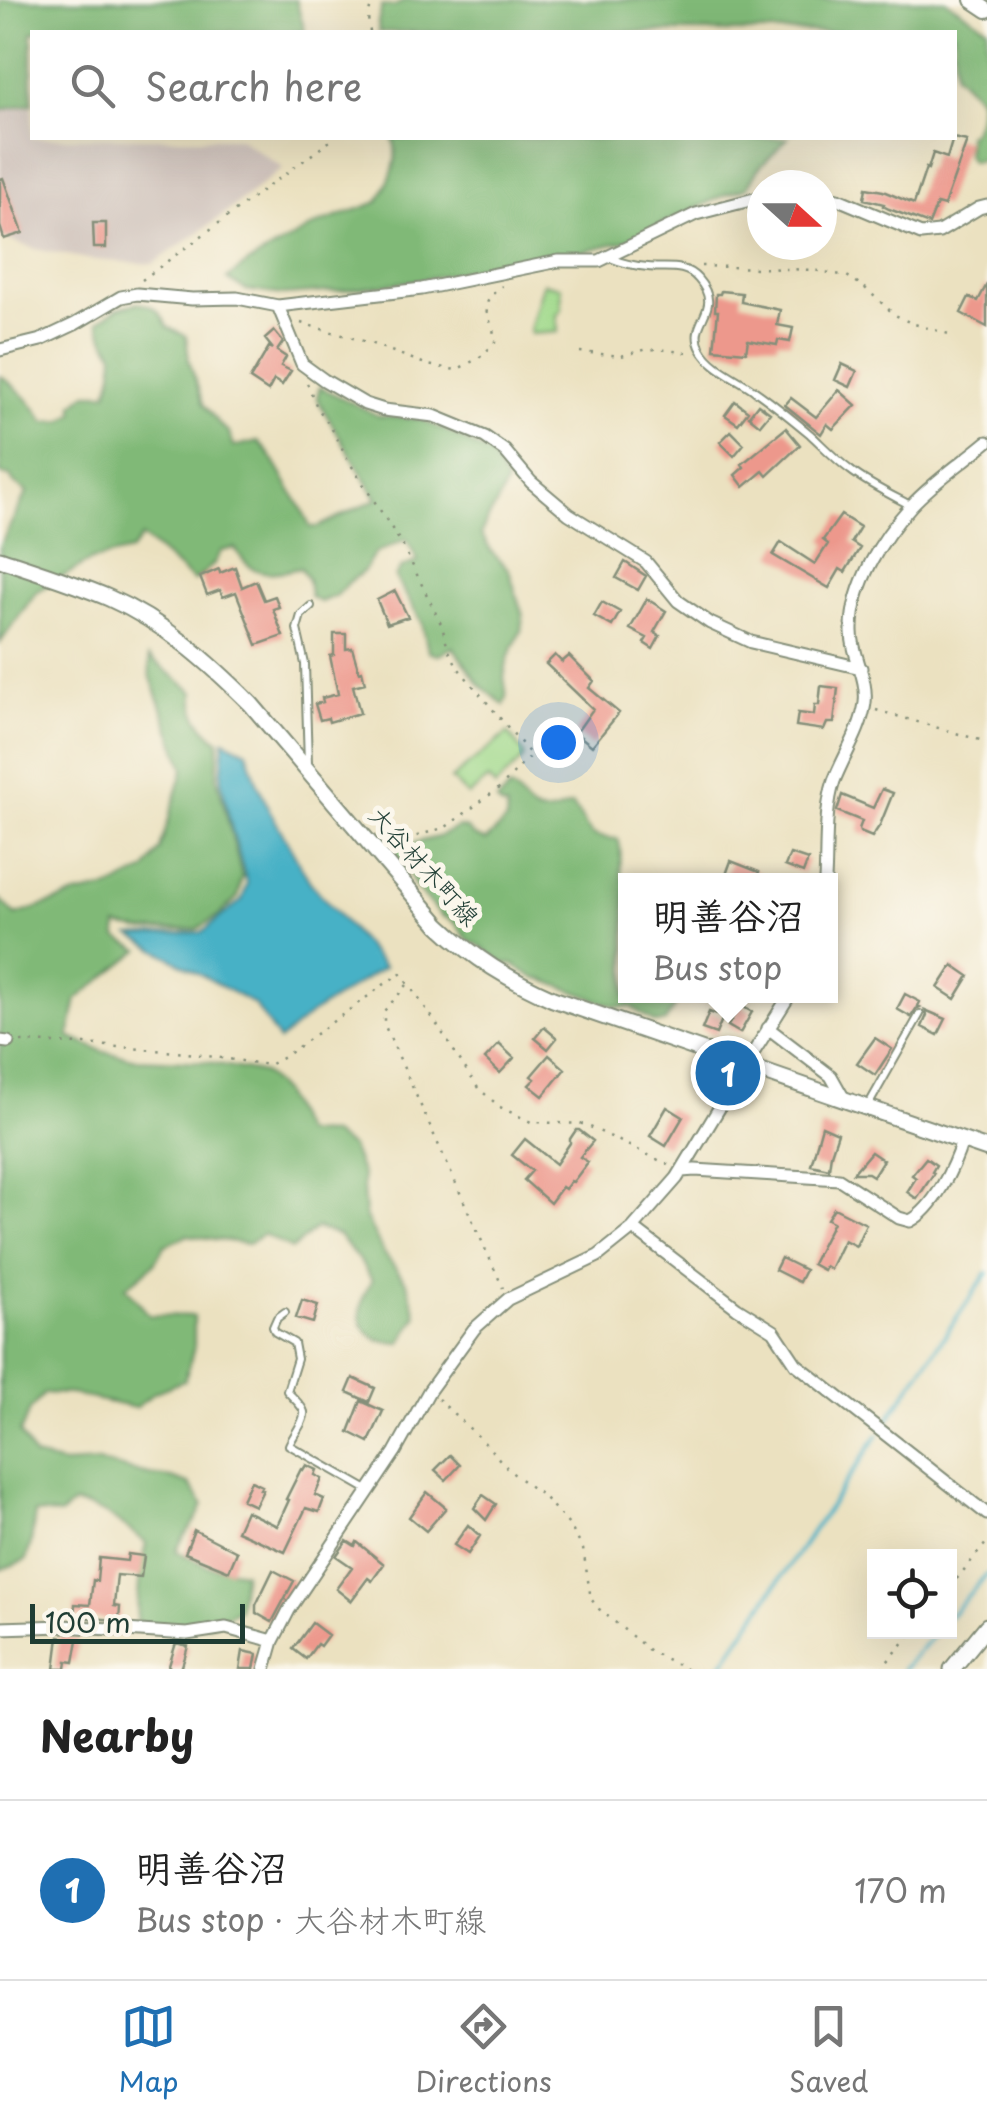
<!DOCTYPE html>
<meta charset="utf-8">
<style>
:root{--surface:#fff;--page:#f2f2f2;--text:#222;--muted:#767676;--line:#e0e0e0;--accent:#1f6fb2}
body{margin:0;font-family:"Playpen Sans","Klee One",sans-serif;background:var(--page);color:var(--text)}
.controls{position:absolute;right:30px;bottom:30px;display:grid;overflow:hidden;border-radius:0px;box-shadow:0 10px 40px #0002}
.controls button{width:90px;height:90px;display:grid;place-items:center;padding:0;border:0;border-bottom:2px solid var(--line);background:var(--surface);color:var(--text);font:50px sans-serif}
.compass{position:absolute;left:747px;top:170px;width:90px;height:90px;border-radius:50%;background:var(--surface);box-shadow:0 10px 40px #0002;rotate:111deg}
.scale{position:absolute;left:30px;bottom:25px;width:215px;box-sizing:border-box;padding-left:10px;border:5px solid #1f3d34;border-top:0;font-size:28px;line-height:35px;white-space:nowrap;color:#1f3d34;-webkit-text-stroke:8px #fbf7ec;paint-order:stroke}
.you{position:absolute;left:558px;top:742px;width:35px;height:35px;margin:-25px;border:8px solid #fff;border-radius:50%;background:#1a73e8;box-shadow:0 0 0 15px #1a73e833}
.badge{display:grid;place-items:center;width:65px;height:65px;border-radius:50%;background:var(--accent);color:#fff;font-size:32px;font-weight:700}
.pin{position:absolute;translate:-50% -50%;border:5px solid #fff;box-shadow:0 2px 10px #0006}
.popup{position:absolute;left:618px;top:873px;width:220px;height:130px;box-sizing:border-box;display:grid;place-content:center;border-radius:0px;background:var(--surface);filter:drop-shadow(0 2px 8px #0005);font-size:32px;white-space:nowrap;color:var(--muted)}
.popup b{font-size:38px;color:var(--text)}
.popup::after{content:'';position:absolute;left:50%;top:100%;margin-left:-20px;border:20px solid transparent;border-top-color:var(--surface)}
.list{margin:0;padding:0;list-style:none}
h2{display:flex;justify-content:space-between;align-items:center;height:130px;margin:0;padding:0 40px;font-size:42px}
h2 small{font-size:32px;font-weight:400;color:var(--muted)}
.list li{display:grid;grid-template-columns:65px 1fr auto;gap:30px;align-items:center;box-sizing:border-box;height:180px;padding:0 40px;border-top:2px solid var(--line)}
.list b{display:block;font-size:38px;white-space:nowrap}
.list p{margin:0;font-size:32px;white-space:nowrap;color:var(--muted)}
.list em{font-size:32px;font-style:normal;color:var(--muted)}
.icon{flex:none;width:55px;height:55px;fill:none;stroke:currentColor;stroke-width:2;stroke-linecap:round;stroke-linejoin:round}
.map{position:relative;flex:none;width:987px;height:1669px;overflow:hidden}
.search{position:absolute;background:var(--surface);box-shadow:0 10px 40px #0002;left:30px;right:30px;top:30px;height:110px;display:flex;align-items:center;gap:25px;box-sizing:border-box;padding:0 35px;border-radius:0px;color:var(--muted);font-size:38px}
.sheet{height:310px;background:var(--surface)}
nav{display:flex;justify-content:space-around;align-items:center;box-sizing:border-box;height:140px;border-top:2px solid var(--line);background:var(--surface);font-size:28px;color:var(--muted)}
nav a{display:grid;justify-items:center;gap:5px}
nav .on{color:var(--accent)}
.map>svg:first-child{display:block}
.industrial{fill:#cec1ba}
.green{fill:#a0d98b;stroke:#608b60;stroke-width:2.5}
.forest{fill:#80b977;stroke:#507b56;stroke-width:2.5}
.water{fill:#47b1c6;stroke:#33777d;stroke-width:2.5}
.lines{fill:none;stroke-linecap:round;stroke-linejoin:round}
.stream{stroke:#47b1c6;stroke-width:4}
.building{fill:#ed988c}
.service-casing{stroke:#858f7a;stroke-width:10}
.minor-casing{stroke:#858f7a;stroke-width:15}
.tertiary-casing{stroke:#858f7a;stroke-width:18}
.secondary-casing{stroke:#858f7a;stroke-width:19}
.path{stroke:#858f7a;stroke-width:2.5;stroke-dasharray:2.5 8;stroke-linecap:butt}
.service{stroke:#fff;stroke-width:6}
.minor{stroke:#fff;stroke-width:11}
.tertiary{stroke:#fff;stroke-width:14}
.secondary{stroke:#fff;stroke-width:15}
.labels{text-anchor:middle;stroke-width:10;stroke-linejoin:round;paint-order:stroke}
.street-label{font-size:25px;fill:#1f3d34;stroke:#fbf7ec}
</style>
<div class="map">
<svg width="987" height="1669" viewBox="0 0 987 1669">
<rect width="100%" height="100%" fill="#fbf7ec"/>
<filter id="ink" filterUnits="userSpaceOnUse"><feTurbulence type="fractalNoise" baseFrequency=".01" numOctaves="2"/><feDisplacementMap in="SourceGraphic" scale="20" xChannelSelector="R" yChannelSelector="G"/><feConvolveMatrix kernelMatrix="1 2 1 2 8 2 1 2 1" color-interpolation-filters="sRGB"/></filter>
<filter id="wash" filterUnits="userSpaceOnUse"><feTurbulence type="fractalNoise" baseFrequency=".0048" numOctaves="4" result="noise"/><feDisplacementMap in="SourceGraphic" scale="40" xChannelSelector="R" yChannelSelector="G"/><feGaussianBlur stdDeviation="2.25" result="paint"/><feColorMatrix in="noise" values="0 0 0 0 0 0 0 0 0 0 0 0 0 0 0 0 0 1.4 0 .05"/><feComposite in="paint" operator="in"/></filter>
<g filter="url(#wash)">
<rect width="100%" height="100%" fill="#ebe1c0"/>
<!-- industrial -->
<path class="industrial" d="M32 106V138H239L283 168 215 221 153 264 92 260 35 249 0 237V111Z"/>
<!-- green -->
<path class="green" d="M543 283 561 287 562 309 557 315 558 332 531 334 530 330Z
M508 733 524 754 523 759 495 787 488 779 468 796 451 779Z"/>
<!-- forest -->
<path class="forest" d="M0 0H296L305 32H32V104L0 110Z
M406 0H945L987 27V158L972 162 967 156V135C980 125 978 113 979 98L955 74 954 32H379L378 22 382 6H394Z
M393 138H788L758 169 747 188 727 194 626 241 571 254 532 256 421 280 338 291 284 295 246 290 227 279 248 263 318 224 378 202C389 181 401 162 393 138Z
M137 303C155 305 161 311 167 327L186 336 189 361 203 404 221 426 229 432 233 447 258 441 270 455 302 509 310 527H318L377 499 324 411 317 397 320 387 379 416 420 419 449 432 491 455 506 482C500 506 489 511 481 534L491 551 509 570 523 616 521 631 508 658 504 677 507 697 504 705 480 685 453 647 439 655 428 651 422 622 395 577 401 568 418 561 406 539 375 553 363 572 349 582 335 596 320 602 310 596 308 580 301 568C270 574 252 579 235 548L221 551 213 565 194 581 142 537 131 551 92 560 36 592 0 643V545L27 492 14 483 10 476 0 474V376C18 387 33 404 45 422L62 421 74 413V404L87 393H107L113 373 114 353 104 338 98 322 118 308Z
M149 657 194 692C192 717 201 726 219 741L217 778 242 876 238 897 218 916 197 929 144 931 117 926V938L140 950 77 999 69 1037 104 1052 137 1059 208 1062 263 1073 282 1092 303 1133 330 1134 351 1147 362 1175 365 1216 383 1252 407 1283 417 1316 401 1343C357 1342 351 1315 372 1280L362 1264 338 1235 316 1228 292 1249 263 1234 248 1244 187 1235 164 1246 154 1264 126 1287 149 1315 194 1316V1347L185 1380 155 1392 135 1408 71 1394 44 1393 30 1410 20 1433 34 1457 64 1464 98 1462 149 1475 172 1478 189 1484 203 1504C198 1522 184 1533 176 1551L207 1566 244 1572 238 1609 212 1624 162 1626 136 1623 140 1571 146 1543C123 1525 103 1507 73 1504L60 1515 35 1513 31 1543 26 1560 0 1570V899L16 915 76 895 110 888 146 870 160 849 184 768 150 675Z
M510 788C520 793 521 800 529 807 542 818 557 811 571 805 592 826 580 838 618 839 624 853 616 872 626 883V996H681L665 1022 655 1023 630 1006 616 1007 544 980 535 978 514 965 503 963 479 945 469 941 454 922 440 915 416 888 410 875 389 849 438 837 458 827 467 829 474 836 486 841 506 821 507 808 501 806 497 801Z"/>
<!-- water -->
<path class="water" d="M224 740 247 751 257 782 269 809 310 882 384 967 311 1014 279 1041 255 1005 132 936 202 932 242 900 247 883 230 822 221 780Z"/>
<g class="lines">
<!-- stream -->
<path class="stream" d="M883 1427 987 1273
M950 1616 987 1574
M719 1669 878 1435
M903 1669 936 1632"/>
</g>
<g id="blocks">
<!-- building -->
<path class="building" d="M953 138 967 141 944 206 937 204 929 224 889 209 883 206 884 204 864 199 866 188 883 191 914 204 926 168 928 169 933 153 947 158Z
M3 178 23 233 4 239 0 226V179Z
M93 223H106V248H94Z
M987 284V327L961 313 969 297 978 301Z
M721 291 742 293 741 302 780 310 777 325 793 328 790 342 778 340 777 345 748 340 746 352 714 349 718 311H715L716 294H720Z
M274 331 283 342 277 351 286 357 281 366 291 371 282 385 274 380 268 391 250 379 269 347 273 349 265 339Z
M842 364 857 371 850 387 835 380Z
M839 390 856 405 833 429 827 424 821 434 785 405 791 398 816 417Z
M735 401 748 411 738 424 725 415Z
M758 404 770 413 760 425 749 416Z
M786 428 800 445 767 476 763 471 744 487 735 475 744 467 742 464Z
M731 431 744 444 734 456 720 442Z
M841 515 860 527 851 542 860 548 845 572 840 569 829 588 773 555 781 542 815 564 828 544 823 540Z
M625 562 646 576 638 590 616 578Z
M235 567 242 587 256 581 264 600 275 596 279 607 273 609 283 636 257 645 236 592 223 597 220 590 207 595 200 577 219 569 220 573Z
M395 591 408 617 387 624 377 600Z
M647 599 666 611 654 632 660 636 653 649 644 643 647 638 630 629Z
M602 602 620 612 612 626 594 616Z
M334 634H346V649L352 648 359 672 362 671 365 683 353 686 360 713 329 722 328 718 320 720 315 704 323 702 322 698 338 694 330 656 334 655Z
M555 655 562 662 569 656 594 681 589 688 619 713 592 746 576 733 593 709 546 664Z
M821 686 838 688 834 723H827L824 730 796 726 798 713 814 715 815 705H819Z
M882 789 893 793 880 825 872 837 860 832 859 829 862 821 837 811 842 795 873 808Z
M790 854 808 860 803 873 785 866Z
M731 861 759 872 756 880H724Z
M953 965 969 976 955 999 938 988Z
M905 994 920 1002 918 1006 920 1007 916 1009 911 1017 897 1009Z
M740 1005 752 1012 740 1033 728 1026Z
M925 1010 946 1019 938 1035 922 1027 927 1015Z
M709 1012 723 1017 716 1034 702 1029Z
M544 1027 557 1038 548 1049 535 1038Z
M875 1038 892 1049 875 1075 857 1063Z
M499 1044 514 1058 500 1073 485 1059Z
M549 1055 565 1069 543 1096 529 1085 535 1079 531 1076Z
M667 1107 683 1117 666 1146 650 1136Z
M822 1126 838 1133 831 1154 829 1169 811 1165Z
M576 1130H579L593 1141 580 1157 588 1162 573 1182 571 1181 565 1189 562 1187 550 1203 524 1180 532 1171 512 1155 525 1139 556 1164 570 1143V1139Z
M871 1152 883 1160 873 1176 868 1173H853Z
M926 1158 936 1165 932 1172 934 1173 917 1199 907 1192 916 1178 912 1175Z
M834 1208 866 1224 856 1246 844 1240 830 1269 825 1266 823 1270 812 1264 833 1222 827 1219Z
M781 1258 805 1270 799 1282 775 1270Z
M302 1300 318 1305 313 1323 296 1318Z
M353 1378 375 1388 369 1402 347 1392Z
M361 1401 383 1411 369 1442 349 1432Z
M450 1455 460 1465 446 1480 435 1470Z
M306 1465 317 1470 315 1475 322 1479 315 1495 324 1499 319 1512 306 1508 285 1552 237 1531 246 1511 277 1526 289 1500 286 1499 301 1469 303 1470Z
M251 1481 262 1486 260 1489 263 1490 255 1506 242 1500Z
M427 1492 446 1508 426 1531 409 1517Z
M483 1495 496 1504 486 1520 474 1508Z
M468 1525 480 1536 468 1554 454 1545Z
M194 1530 237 1552 229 1571 185 1553Z
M347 1541 355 1546 357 1542 384 1564 372 1581 368 1578 351 1601 336 1589 352 1567 336 1556Z
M128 1554 144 1556 141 1577 117 1575 114 1606 120 1607 119 1620 74 1617 75 1604 90 1605 93 1580 97 1581 99 1558 127 1561Z
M273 1570 294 1581 272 1622 256 1613V1605Z
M312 1623 328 1635 320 1646 317 1644 306 1659 293 1649Z
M59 1637 78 1640 74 1662 67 1661 66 1669H55Z
M176 1643 188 1646 185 1657 181 1669H168Z
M243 1651 257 1654 254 1669H240Z"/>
</g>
</g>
<g filter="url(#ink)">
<use href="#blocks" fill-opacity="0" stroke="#858f7a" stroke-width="2.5"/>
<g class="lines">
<defs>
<path id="service" d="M610 258C622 263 635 266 648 267 666 269 685 263 698 279 726 311 686 321 701 349 712 369 738 378 755 391 774 404 792 419 810 434 823 446 835 459 850 470 868 484 889 494 910 505
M308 764 305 664 297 629 301 615 311 606
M869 1104 920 1014
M285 1312 277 1318 273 1327 275 1332 294 1343 297 1359 287 1391C291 1396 303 1406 304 1412 306 1420 292 1437 289 1445L368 1490"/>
<path id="minor" d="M822 197 838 199 921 234 939 232 979 208 987 206
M278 306 302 364 324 380 365 404 384 410 434 416 485 437 505 451 531 482 569 514 646 562 678 601 710 623 751 642 861 668
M0 350 41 340 75 324 121 297 137 294 192 299 237 298 278 306 422 289 559 261H599L696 214 762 197
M825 880C827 849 824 811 834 781 844 755 861 731 865 703 868 676 851 655 852 629 852 585 882 538 911 506 933 482 962 463 987 442
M768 1028 831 1076 844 1099
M0 1041 8 1042
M750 1058 789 996
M682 1171 695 1170 839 1179 899 1218 910 1221C934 1209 954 1167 962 1141
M633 1228 737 1308 774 1331 796 1364 987 1514
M0 1628 63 1626 187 1634 226 1628 273 1641
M265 1669 273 1641 289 1610 395 1452 429 1391 474 1329 508 1299 598 1256 633 1228 677 1178 741 1072"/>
<path id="tertiary" d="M972 0 987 10"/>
<path id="secondary" d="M0 559C36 571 74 583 109 598 164 622 209 662 251 704L439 925C475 959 508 979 553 999L987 1149
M952 1669 987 1626"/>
</defs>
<!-- service casing -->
<use href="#service" class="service-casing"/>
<!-- minor casing -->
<use href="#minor" class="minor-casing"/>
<!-- tertiary casing -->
<use href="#tertiary" class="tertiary-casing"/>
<!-- secondary casing -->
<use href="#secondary" class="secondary-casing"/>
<!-- path -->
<path class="path" d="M370 32 368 18 372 0
M701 266 813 270 847 276 864 287 895 315 911 323 952 335
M142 280 334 138
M301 323 367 342 428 365 456 370 479 358 495 343C494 313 472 310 502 286
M580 352 621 356 648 349 668 350 692 354
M307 383 317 407 334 432 348 460 403 546 442 626 448 649 459 669 531 755 502 786 446 827 391 844
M876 710 987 742
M407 985 384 1011V1024L503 1288
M21 1042 85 1044 187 1053 269 1065 284 1057 400 973 430 1014 478 1088 500 1107 531 1122 584 1124 671 1166
M438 1399 482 1440 510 1471 544 1497 570 1526 583 1549 591 1599 599 1609 650 1651 686 1669
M950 1587 987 1542
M881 1669 913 1632"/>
<!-- service -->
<use href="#service" class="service"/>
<!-- minor -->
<use href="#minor" class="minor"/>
<!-- tertiary -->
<use href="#tertiary" class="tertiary"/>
<!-- secondary -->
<use href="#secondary" class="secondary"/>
</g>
</g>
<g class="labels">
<!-- street labels -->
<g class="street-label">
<text transform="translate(424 866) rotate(48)" y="9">大谷材木町線</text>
</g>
</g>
</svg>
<div class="controls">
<button><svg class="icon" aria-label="locate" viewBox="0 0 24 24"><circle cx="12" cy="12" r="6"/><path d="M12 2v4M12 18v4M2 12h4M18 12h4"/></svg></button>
</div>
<svg class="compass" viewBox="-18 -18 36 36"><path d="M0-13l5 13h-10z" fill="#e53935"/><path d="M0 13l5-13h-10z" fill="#767676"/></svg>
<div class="scale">100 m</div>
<div class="you"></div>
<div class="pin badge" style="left:728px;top:1073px">1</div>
<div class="popup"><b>明善谷沼</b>Bus stop</div>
<div class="search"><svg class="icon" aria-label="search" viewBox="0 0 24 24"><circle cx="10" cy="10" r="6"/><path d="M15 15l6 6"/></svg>Search here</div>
</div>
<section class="sheet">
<h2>Nearby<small></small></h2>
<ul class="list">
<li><span class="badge">1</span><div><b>明善谷沼</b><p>Bus stop · 大谷材木町線</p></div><em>170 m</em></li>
</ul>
</section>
<nav>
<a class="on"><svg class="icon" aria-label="map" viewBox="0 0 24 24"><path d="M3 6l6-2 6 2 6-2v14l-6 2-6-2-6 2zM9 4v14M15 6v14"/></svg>Map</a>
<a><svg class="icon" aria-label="directions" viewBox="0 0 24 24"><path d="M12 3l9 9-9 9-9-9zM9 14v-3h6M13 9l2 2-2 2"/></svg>Directions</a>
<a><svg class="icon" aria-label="saved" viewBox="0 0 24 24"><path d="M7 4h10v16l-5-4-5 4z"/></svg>Saved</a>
</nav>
